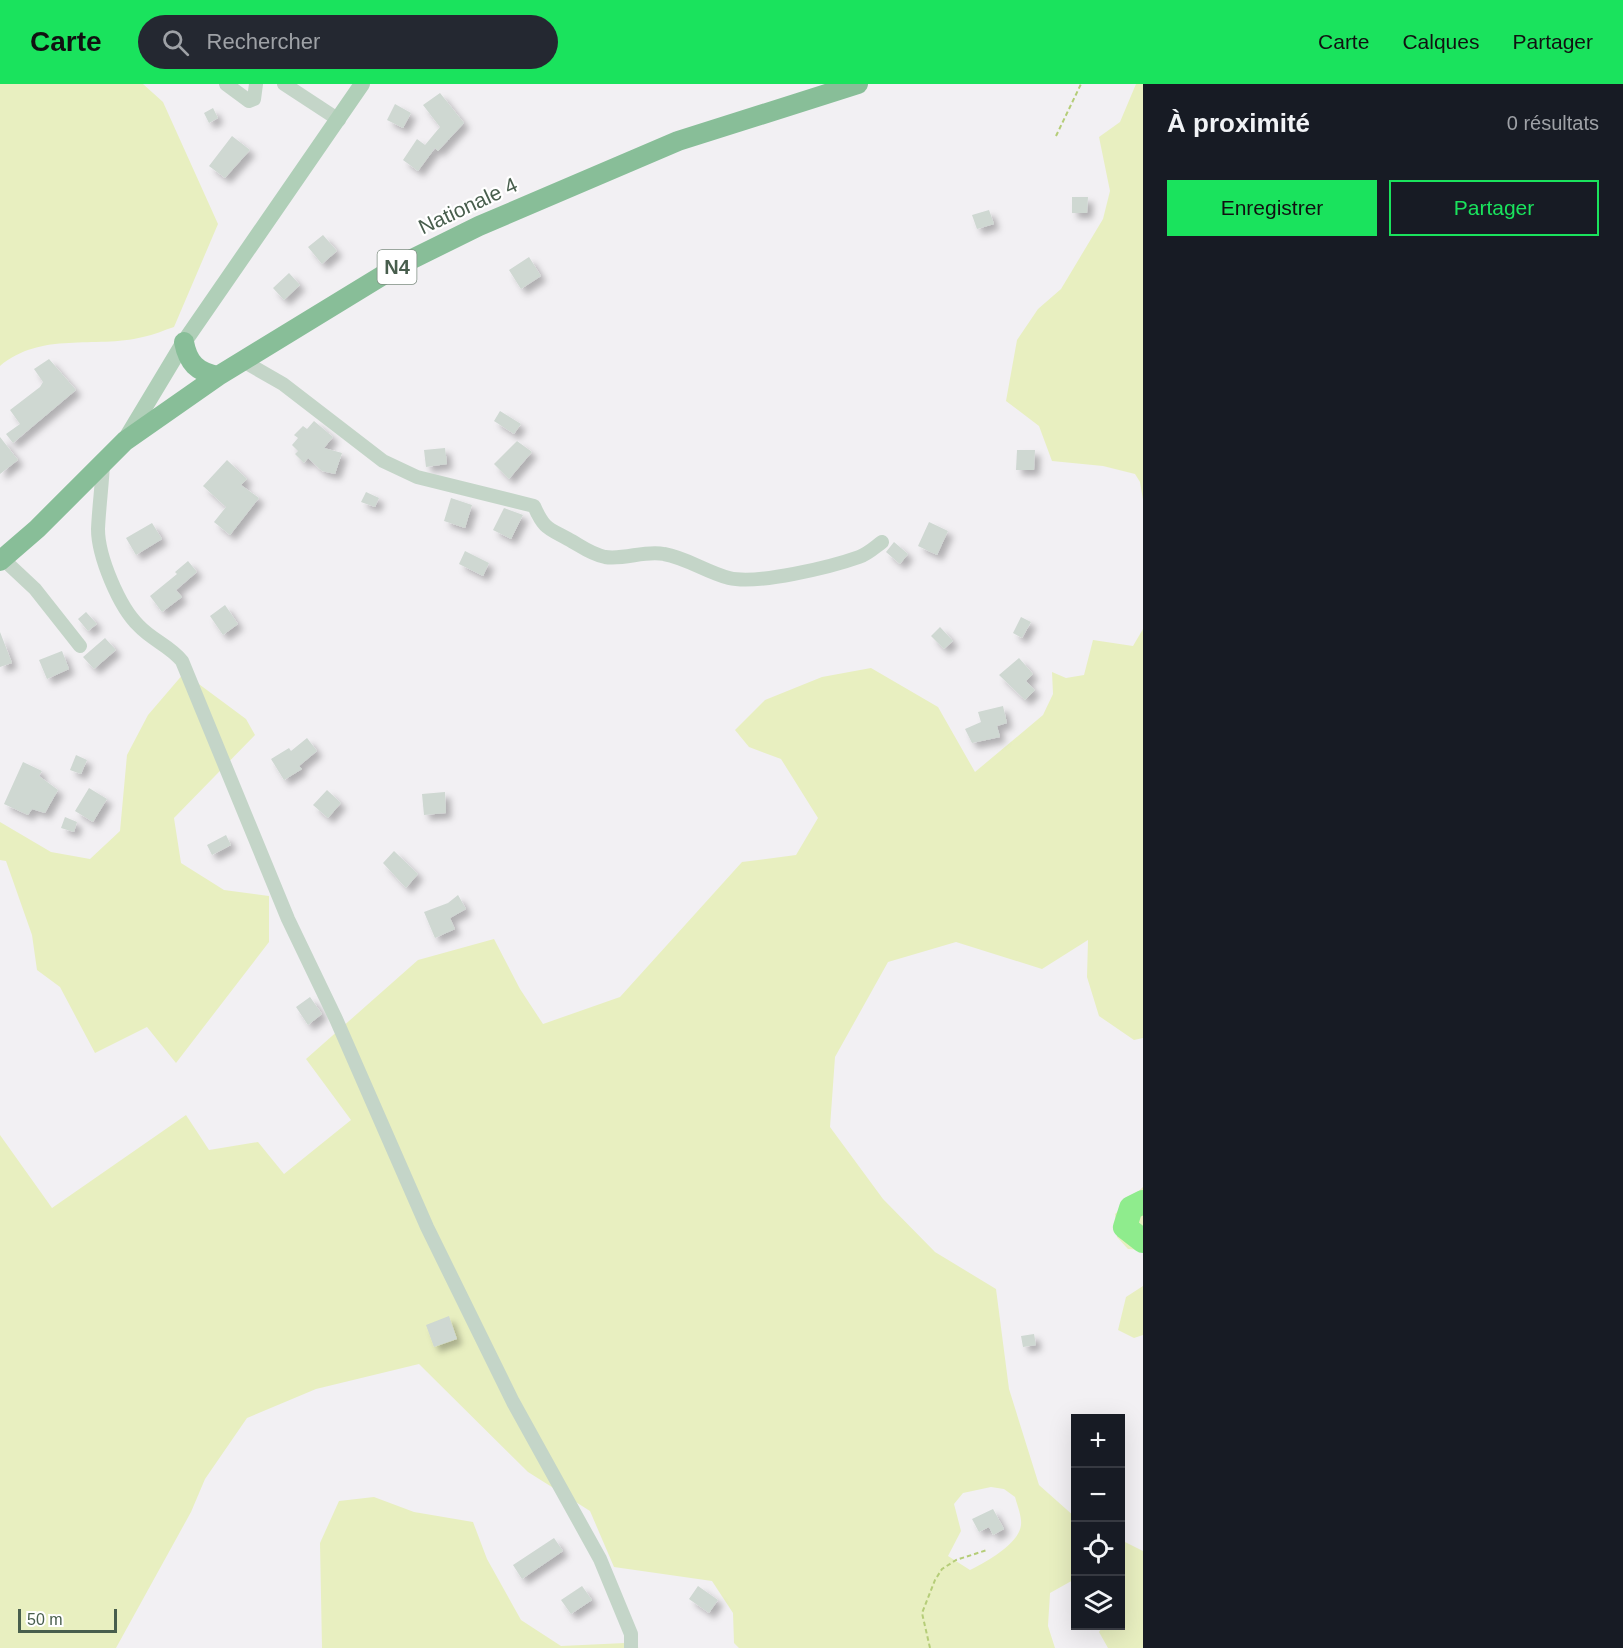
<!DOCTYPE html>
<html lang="fr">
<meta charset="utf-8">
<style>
:root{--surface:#171b24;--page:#242831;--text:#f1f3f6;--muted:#9ea1a6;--line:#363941;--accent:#1ae35d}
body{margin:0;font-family:Helvetica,sans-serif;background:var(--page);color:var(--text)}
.controls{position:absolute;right:18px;bottom:18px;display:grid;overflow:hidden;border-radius:0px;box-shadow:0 6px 24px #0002}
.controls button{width:54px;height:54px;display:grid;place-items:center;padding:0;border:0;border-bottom:2px solid var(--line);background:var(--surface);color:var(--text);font:30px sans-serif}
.scale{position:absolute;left:18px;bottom:15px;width:99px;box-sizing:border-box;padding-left:6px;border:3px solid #485e4d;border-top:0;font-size:16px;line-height:21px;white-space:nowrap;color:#485e4d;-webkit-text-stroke:4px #fff;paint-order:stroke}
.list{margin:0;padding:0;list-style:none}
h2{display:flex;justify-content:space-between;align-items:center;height:78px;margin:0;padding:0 24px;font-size:26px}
h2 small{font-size:20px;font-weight:400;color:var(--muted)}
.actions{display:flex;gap:12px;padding:18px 24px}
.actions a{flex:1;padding:14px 0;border:2px solid var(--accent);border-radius:0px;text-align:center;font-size:21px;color:var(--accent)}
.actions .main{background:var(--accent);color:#111}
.icon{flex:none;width:33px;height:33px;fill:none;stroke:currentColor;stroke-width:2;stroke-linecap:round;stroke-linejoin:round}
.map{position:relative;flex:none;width:1143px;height:1564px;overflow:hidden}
header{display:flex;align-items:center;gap:36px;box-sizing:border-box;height:84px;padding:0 30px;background:var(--accent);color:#111}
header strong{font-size:28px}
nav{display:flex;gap:33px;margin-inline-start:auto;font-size:21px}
.search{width:420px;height:54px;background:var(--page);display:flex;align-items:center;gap:15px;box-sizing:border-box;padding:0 21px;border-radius:33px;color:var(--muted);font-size:22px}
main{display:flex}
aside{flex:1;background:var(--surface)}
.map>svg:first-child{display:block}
.green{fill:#e8efc0;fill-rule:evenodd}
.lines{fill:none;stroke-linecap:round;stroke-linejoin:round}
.river{stroke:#8fec8d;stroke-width:24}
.building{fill:#cfd8d2;filter:url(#shadow)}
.path{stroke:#b5cd78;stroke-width:2;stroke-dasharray:4.5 3;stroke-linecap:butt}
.minor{stroke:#c4d5c8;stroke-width:14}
.major{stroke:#b0cfb8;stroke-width:16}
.highway{stroke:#88be98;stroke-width:20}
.labels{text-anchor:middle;stroke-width:4.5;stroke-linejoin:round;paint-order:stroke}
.shield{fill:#fff;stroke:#7f8e82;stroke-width:1.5}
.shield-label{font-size:20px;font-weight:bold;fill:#485e4d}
.street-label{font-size:21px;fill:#485e4d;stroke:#fff}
</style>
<header>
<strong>Carte</strong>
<div class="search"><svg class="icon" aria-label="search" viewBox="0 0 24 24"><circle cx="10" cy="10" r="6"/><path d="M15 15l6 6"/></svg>Rechercher</div>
<nav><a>Carte</a><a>Calques</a><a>Partager</a></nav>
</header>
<main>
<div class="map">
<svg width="1143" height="1564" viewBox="0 0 1143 1564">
<defs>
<filter id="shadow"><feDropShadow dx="5.5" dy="5.5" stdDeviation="3" flood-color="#0004"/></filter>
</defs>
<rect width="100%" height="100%" fill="#f2f0f3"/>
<!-- green -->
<path class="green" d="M0 0H143L163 18 218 140 174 243C164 246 154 251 143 253 94 265 42 247 0 282Z
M1136 0H1143V416L1140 398 1135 390 1103 382 1052 377 1039 342 1006 317 1017 256 1038 225 1061 205 1103 135 1110 107 1099 53 1120 38Z
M1143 545V954L1134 956 1099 932 1087 893 1088 856 1042 885 956 858 888 878 835 973 830 1043 883 1115 935 1168 996 1205 1009 1305 1039 1401 1075 1433V1495L1050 1509 1048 1542 1055 1564H739L734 1559 733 1529 712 1497 614 1483 590 1427 528 1388 419 1280 316 1305 247 1334 205 1395 191 1428 116 1564H0V1051L52 1124 186 1031 209 1066 258 1058 284 1090 351 1036 306 975 418 876 494 855 520 905 543 940 620 913 742 778 796 771 818 734 781 675 749 663 735 646 765 616 822 593 871 584 938 623 975 688 1043 631 1053 610 1052 588 1066 594 1084 591 1093 556 1133 562ZM991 1403 1004 1405 1015 1413C1017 1421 1022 1432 1021 1441 1019 1460 986 1478 970 1486L948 1472 961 1447 954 1420 963 1409Z
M184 589 246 635 255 651 174 734 181 779 224 806 269 812V858L176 979 147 943 95 969 60 903 37 886 32 851 6 777 0 776V738L51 768 90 775 120 747 127 671 148 631Z
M1143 1103V1166L1128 1165 1117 1153 1115 1130Z
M1143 1202V1251L1134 1254 1118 1246 1126 1213Z
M374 1413 414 1428 473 1438 487 1475 521 1536 561 1562 625 1559 639 1564H322L320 1459 339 1417Z
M1121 1456 1143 1467V1564H1108L1099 1548 1103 1542H1120Z"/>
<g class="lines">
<!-- river -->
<path class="river" d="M1143 1118 1131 1124 1125 1143 1143 1157"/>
</g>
<!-- building -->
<path class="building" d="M440 9 464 39 438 67 435 64 418 87 403 76 417 55 425 61 440 43 423 21Z
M395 20 411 29 403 44 387 36Z
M213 24 218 34 209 39 204 29Z
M232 52 250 66 225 94 209 82Z
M1072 113H1088L1087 129H1072Z
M989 126 994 140 977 145 972 131Z
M323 151 337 167 322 180 308 163Z
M529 173 541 192 521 205 509 186Z
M289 189 300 201 284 216 273 204Z
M49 275 76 306 13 359 6 350 20 340 10 326 40 303 43 298 34 285Z
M500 327 521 340 514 350 494 337Z
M314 337 333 353 324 364 342 369 335 390 322 387 308 374 304 379 295 370 298 367 292 361 298 354 294 351 303 342 307 345Z
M0 353 18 376 0 390Z
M517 357 532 368 509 395 494 380Z
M445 364 447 380 426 383 424 366Z
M1017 366H1035L1034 386H1016Z
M227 376 247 395 241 401 259 414 230 451 214 438 226 423 203 402Z
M366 408 379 414 375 423 361 418Z
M451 414 472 421 465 444 444 437Z
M504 424 523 431 511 455 493 446Z
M929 438 948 447 937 471 918 462Z
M152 439 162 455 136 471 126 454Z
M894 458 908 470 900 480 886 468Z
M465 467 489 479 483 492 459 480Z
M188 477 197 488 176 506 182 513 162 528 150 512 177 490 175 488Z
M225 521 238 540 223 551 210 532Z
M86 528 97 540 88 547 78 535Z
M1021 533 1031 538 1022 554 1013 549Z
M940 543 953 557 944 565 931 552Z
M0 548 12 579 0 583Z
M105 554 116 566 94 585 83 573Z
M62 567 69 585 47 595 39 576Z
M1019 574 1033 590 1026 597 1035 606 1025 616 999 591Z
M1003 622 1007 639 997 642 1000 653 972 659 965 645 981 638 978 628Z
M307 654 317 667 299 682 302 685 284 696 271 675 289 664 291 667Z
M76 671 87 676 81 690 70 686Z
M23 678 42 687 39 692 58 706 45 729 32 725 28 731 4 720Z
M89 704 107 715 93 738 75 727Z
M327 706 341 719 328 734 313 721Z
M445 708 446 729 424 731 422 710Z
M65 733 77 738 74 748 61 744Z
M226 751 231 761 212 771 207 761Z
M394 767 418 790 406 804 383 779Z
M458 811 466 825 450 834 455 845 435 854 424 828 448 819Z
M310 913 322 930 308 941 296 923Z
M449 1232 457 1255 434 1263 426 1241Z
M1034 1250 1036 1261 1023 1263 1021 1252Z
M993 1425 1004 1445 993 1451 989 1443 979 1448 972 1435Z
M554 1454 563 1467 522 1495 513 1481Z
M582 1502 592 1516 571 1530 561 1516Z
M698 1502 718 1516 709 1529 689 1515Z"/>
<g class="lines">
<!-- path -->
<path class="path" d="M1056 52 1081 0
M930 1564 922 1529 935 1496 942 1485 956 1476 987 1466"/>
<!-- minor -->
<path class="minor" d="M226 0 249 17 254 15 256 0
M284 0 339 36
M243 277 283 300 383 377 417 393 534 422C544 445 548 444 568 455 581 462 590 470 605 473 625 476 645 466 664 470 687 474 706 488 729 494 757 501 831 483 859 473 868 470 875 463 882 458
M103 380C102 401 99 423 98 445 98 472 119 523 139 542 152 556 170 562 182 577L288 835 336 935 427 1143 513 1318 600 1475 631 1550V1564
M3 475 35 505 80 562"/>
<!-- major -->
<path class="major" d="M125 356 184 258 362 0"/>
<!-- highway -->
<path class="highway" d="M184 258C188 279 197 288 218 292
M0 477 37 445 125 357 218 292 398 182 479 142 678 57 858 0"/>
</g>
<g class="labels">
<!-- shield labels -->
<rect class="shield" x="377.5" y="166" width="39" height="34" rx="4.5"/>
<g class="shield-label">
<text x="397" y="190">N4</text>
</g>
<!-- street labels -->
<g class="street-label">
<text transform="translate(468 122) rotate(-25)" y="7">Nationale 4</text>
</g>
</g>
</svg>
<div class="controls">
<button>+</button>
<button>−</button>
<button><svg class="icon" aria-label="locate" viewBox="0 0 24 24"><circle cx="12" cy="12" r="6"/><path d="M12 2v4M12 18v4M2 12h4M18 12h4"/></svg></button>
<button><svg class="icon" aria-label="layers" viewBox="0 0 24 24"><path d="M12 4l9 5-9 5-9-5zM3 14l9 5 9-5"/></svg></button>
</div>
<div class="scale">50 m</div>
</div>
<aside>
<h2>À proximité<small>0 résultats</small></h2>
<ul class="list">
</ul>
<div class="actions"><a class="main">Enregistrer</a><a>Partager</a></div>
</aside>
</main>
